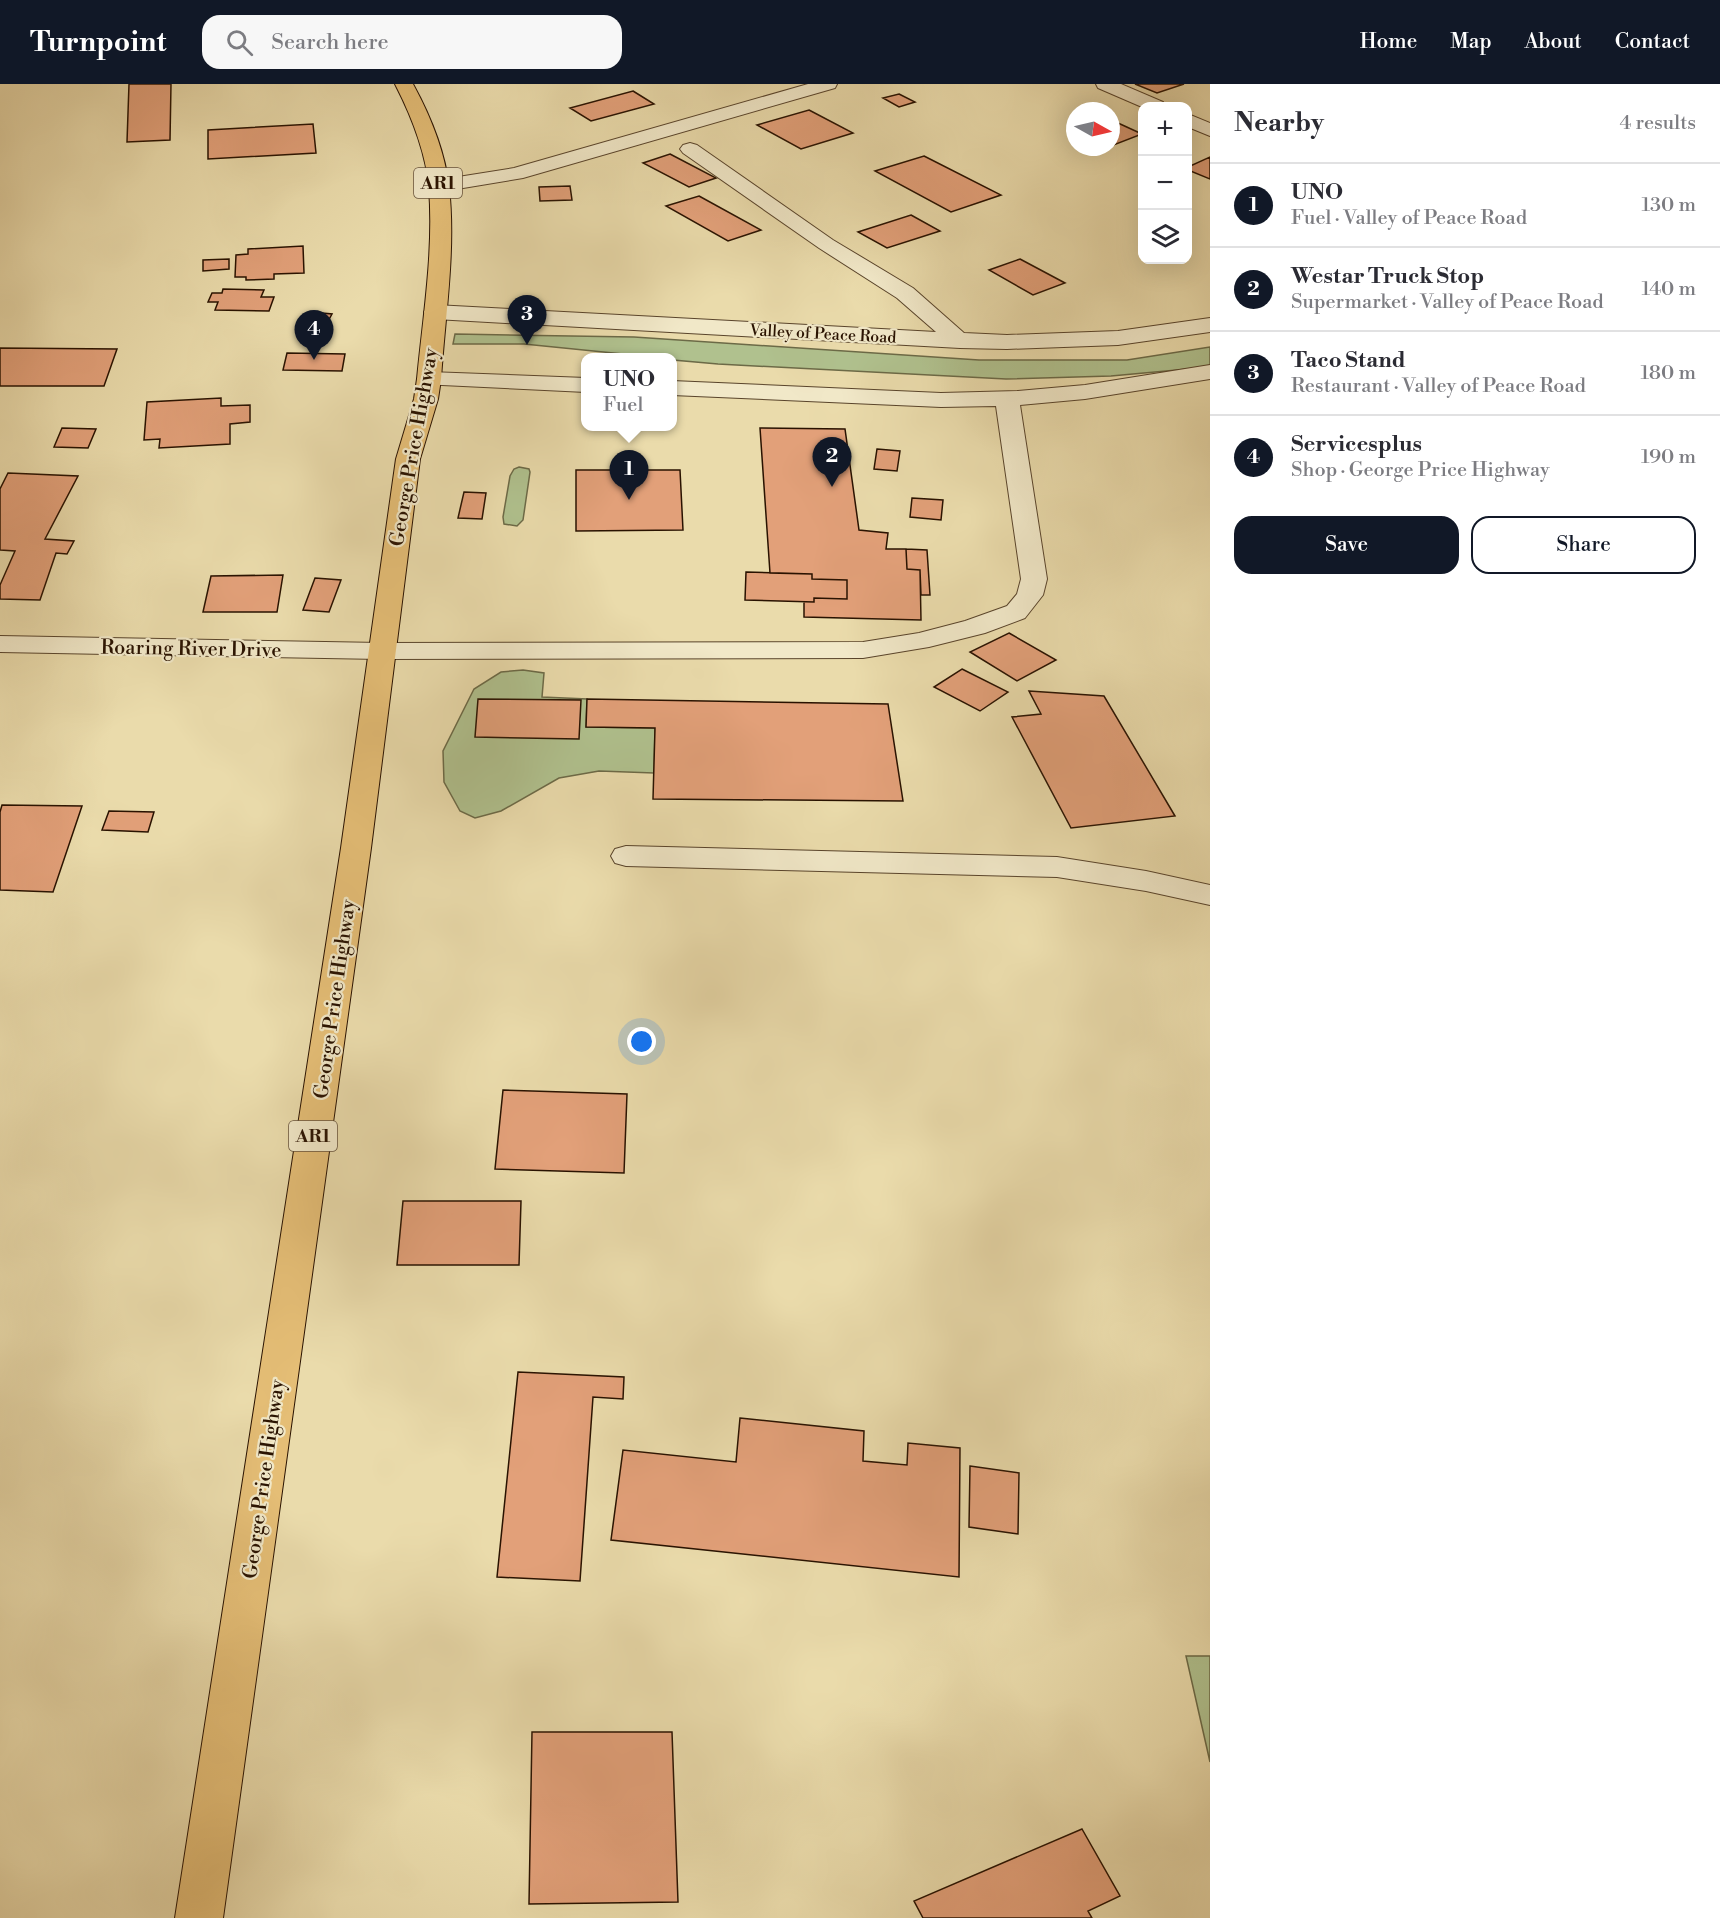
<!DOCTYPE html>
<meta charset="utf-8">
<style>
:root{--surface:#fff;--page:#f7f7f7;--text:#2b2b33;--muted:#7c7c81;--line:#e1e1e2;--accent:#111827}
body{margin:0;font-family:"Libre Bodoni",serif;background:var(--page);color:var(--text)}
.controls{position:absolute;right:18px;top:18px;display:grid;overflow:hidden;border-radius:12px;box-shadow:0 6px 24px #0002}
.controls button{width:54px;height:54px;display:grid;place-items:center;padding:0;border:0;border-bottom:2px solid var(--line);background:var(--surface);color:var(--text);font:30px sans-serif}
.compass{position:absolute;left:1066px;top:18px;width:54px;height:54px;border-radius:50%;background:var(--surface);box-shadow:0 6px 24px #0002;rotate:98deg}
.you{position:absolute;left:642px;top:958px;width:21px;height:21px;margin:-15px;border:4px solid #fff;border-radius:50%;background:#1a73e8;box-shadow:0 0 0 9px #1a73e833}
.badge{display:grid;place-items:center;width:39px;height:39px;border-radius:50%;background:var(--accent);color:#fff;font-size:20px;font-weight:700}
.pin{position:absolute;translate:-50% -50px;filter:drop-shadow(0 2px 3px #0008)}
.pin::after{content:'';position:absolute;top:32px;width:21px;height:18px;background:inherit;clip-path:polygon(0 0,100% 0,50% 100%)}
.popup{position:absolute;left:581px;top:269px;width:96px;height:78px;box-sizing:border-box;display:grid;place-content:center;border-radius:12px;background:var(--surface);filter:drop-shadow(0 2px 4px #0005);font-size:20px;white-space:nowrap;color:var(--muted)}
.popup b{font-size:22px;color:var(--text)}
.popup::after{content:'';position:absolute;left:50%;top:100%;margin-left:-12px;border:12px solid transparent;border-top-color:var(--surface)}
.list{margin:0;padding:0;list-style:none}
h2{display:flex;justify-content:space-between;align-items:center;height:78px;margin:0;padding:0 24px;font-size:26px}
h2 small{font-size:20px;font-weight:400;color:var(--muted)}
.list li{display:grid;grid-template-columns:39px 1fr auto;gap:18px;align-items:center;box-sizing:border-box;height:84px;padding:0 24px;border-top:2px solid var(--line)}
.list b{display:block;font-size:22px;white-space:nowrap}
.list p{margin:0;font-size:20px;white-space:nowrap;color:var(--muted)}
.list em{font-size:20px;font-style:normal;color:var(--muted)}
.actions{display:flex;gap:12px;padding:18px 24px}
.actions a{flex:1;padding:14px 0;border:2px solid var(--accent);border-radius:18px;text-align:center;font-size:21px;color:var(--accent)}
.actions .main{background:var(--accent);color:#fff}
.icon{flex:none;width:33px;height:33px;fill:none;stroke:currentColor;stroke-width:2;stroke-linecap:round;stroke-linejoin:round}
.map{position:relative;flex:none;width:1210px;height:1834px;overflow:hidden}
header{display:flex;align-items:center;gap:36px;box-sizing:border-box;height:84px;padding:0 30px;background:var(--accent);color:#fff}
header strong{font-size:28px}
nav{display:flex;gap:33px;margin-inline-start:auto;font-size:21px}
.search{width:420px;height:54px;background:var(--page);display:flex;align-items:center;gap:15px;box-sizing:border-box;padding:0 21px;border-radius:18px;color:var(--muted);font-size:22px}
main{display:flex}
aside{flex:1;background:var(--surface)}
.map>svg:first-child{display:block}
.green{fill:#b0c18e;stroke:#6c6a47;stroke-width:1.5}
.building{fill:#e2a079;stroke:#291200;stroke-width:1.5}
.lines{fill:none;stroke-linecap:round;stroke-linejoin:round}
.minor-casing{stroke:#59442b;stroke-width:2}
.highway-casing{stroke:#291200;stroke-width:2}
.minor{fill:#f1e8c8;fill-rule:evenodd}
.highway{fill:#e5be76;fill-rule:evenodd}
.labels{text-anchor:middle;stroke-width:4.5;stroke-linejoin:round;paint-order:stroke}
.far-street-label{font-size:16px;fill:#291200;stroke:#f1e8c8}
.shield{fill:#f1e8c8;stroke:#65523c;stroke-width:1.5}
.shield-label{font-size:18px;font-weight:bold;fill:#291200}
.street-label{font-size:20px;fill:#291200;stroke:#f1e8c8}
</style>
<header>
<strong>Turnpoint</strong>
<div class="search"><svg class="icon" aria-label="search" viewBox="0 0 24 24"><circle cx="10" cy="10" r="6"/><path d="M15 15l6 6"/></svg>Search here</div>
<nav><a>Home</a><a>Map</a><a>About</a><a>Contact</a></nav>
</header>
<main>
<div class="map">
<svg width="1210" height="1834" viewBox="0 0 1210 1834">
<rect width="100%" height="100%" fill="#eadbab"/>
<filter id="stains"><feTurbulence type="fractalNoise" baseFrequency=".00333" numOctaves="4"/><feColorMatrix values="0 0 0 0 .2 0 0 0 0 .09 0 0 0 0 .02 0 0 0 .5 -.17"/></filter>
<radialGradient id="worn" r=".72"><stop offset=".6" stop-color="#630" stop-opacity="0"/><stop offset="1" stop-color="#630" stop-opacity=".3"/></radialGradient>
<!-- green -->
<path class="green" d="M455 250 634 253 979 276H1127L1210 263V283L1111 292 1006 295 718 280 673 276 672 274 653 273 524 260H453Z
M519 383 529 385 530 388 523 436 517 442 504 440 503 433 510 392 514 385Z
M523 586 544 589 542 613 587 615 586 643 655 644 654 689 599 687 559 694 501 727 475 734 460 727 444 698 443 667 474 605 501 588Z
M1186 1572H1210V1678Z"/>
<!-- building -->
<path class="building" d="M129 0H171L170 56 127 58Z
M1135 0H1184L1157 9Z
M633 7 654 20 591 37 570 24Z
M899 10 915 18 899 23 883 14Z
M809 26 853 49 801 65 757 41Z
M1118 39 1142 50 1111 62V42Z
M313 40 316 69 208 75V46Z
M670 70 716 94 689 103 643 79Z
M924 72 1001 111 951 128 875 87Z
M1210 73V95L1188 86V83Z
M570 102 572 116 540 117 539 103Z
M699 112 761 146 728 157 666 122Z
M911 131 940 147 887 164 858 148Z
M303 162 304 189 274 190V195L246 196V193H235L236 171 248 170V165Z
M229 175V185L203 187V176Z
M1020 175 1065 199 1033 211 989 186Z
M223 205 264 206 261 213H274L269 227 215 226 218 218H208L212 209H222Z
M310 228 332 230 327 239 305 237Z
M0 264 117 265 104 302H0Z
M287 269 345 270 342 287 283 286Z
M221 314V322L250 321V338L230 340V360L159 364 160 355 144 356 147 318Z
M62 344 96 345 88 364 54 363Z
M760 344 845 345 859 446 888 449 886 465H906L907 485 920 486 921 536 804 533V518H814V514L847 515V496L812 495V490L770 489Z
M877 365 900 367 897 387 874 385Z
M576 386H680L683 446 576 447Z
M8 389 78 392 45 455 74 457 67 470 56 469 40 516 0 515V501L15 467 0 466V405Z
M464 408 486 409 482 435 458 434Z
M912 414 943 416 941 436 910 433Z
M906 465 927 466 930 511H921L920 486 907 485Z
M746 488 812 490V495L847 496V515L814 514V518L745 516Z
M283 491 277 528H203L211 492Z
M315 494 341 496 329 528 303 526Z
M1009 549 1056 576 1017 597 970 568Z
M962 585 1008 608 980 627 934 603Z
M1029 607 1104 612 1175 732 1071 744 1012 633 1041 630Z
M478 615 581 616 579 655 475 653Z
M587 615 888 620 903 717 653 715 655 644 586 643Z
M2 721 82 722 53 808 0 806V728Z
M109 727 154 728 148 748 102 746Z
M503 1006 627 1010 624 1089 495 1085Z
M403 1117H521L519 1181H397Z
M518 1288 624 1293 623 1315 593 1313 580 1497 497 1493Z
M740 1334 864 1347 863 1377 907 1381 908 1359 960 1364 959 1493 611 1456 623 1366 736 1378Z
M970 1382 1019 1389 1018 1450 969 1443Z
M532 1648H672L678 1818 529 1820Z
M1082 1745 1120 1812 1088 1827 1092 1834H923L914 1817Z"/>
<g class="lines">
<defs>
<path id="minor" d="M808 0H837L835 4 523 94 439 108 432 106 429 102 432 98 439 96 514 84Z
M1096 0H1121L1163 18 1165 22 1142 23 1098 4Z
M1188 30 1210 39V52L1188 43Z
M690 59 697 61 833 156 913 204 964 249 1007 251 1118 247 1210 234V248L1118 261 1007 265 960 264 435 235 427 233 424 228 427 223 435 221 936 248 897 214 819 164 683 69 680 65 683 61Z
M1210 281V295L1085 315 1020 321 1047 495 1043 511 1025 534 985 549 929 563 863 574 381 575 0 568V552L381 559 863 558 919 549 965 537 1007 522 1017 510 1021 495 996 322 941 323 672 311V297L941 309 1018 307 1085 301Z
M429 288 586 294V308L421 300 417 295 421 290Z
M626 762 1057 773 1146 787 1210 801V821L1146 807 1057 793 626 782 615 779 611 772 615 765Z"/>
<path id="highway" d="M395 0H413C430 31 445 68 449 103 456 166 445 232 441 295L438 315 420 375 371 764 223 1834H175L341 764 396 375 414 315 417 295C423 232 434 167 429 104 426 69 411 31 395 0Z"/>
</defs>
<!-- minor casing -->
<use href="#minor" class="minor-casing"/>
<!-- highway casing -->
<use href="#highway" class="highway-casing"/>
<!-- minor -->
<use href="#minor" class="minor"/>
<!-- highway -->
<use href="#highway" class="highway"/>
</g>
<g class="labels">
<!-- far-street labels -->
<g class="far-street-label">
<text transform="translate(823 249) rotate(3)" y="6">Valley of Peace Road</text>
</g>
<!-- shield labels -->
<g class="shield">
<rect x="414" y="84" width="48" height="30" rx="4.5"/>
<rect x="289" y="1037" width="48" height="30" rx="4.5"/>
</g>
<g class="shield-label">
<text x="438" y="105">AR1</text>
<text x="313" y="1058">AR1</text>
</g>
<!-- street labels -->
<g class="street-label">
<text transform="translate(413 363) rotate(-80)" y="7">George Price Highway</text>
<text transform="translate(191 564) rotate(1)" y="7">Roaring River Drive</text>
<text transform="translate(334 915) rotate(-82)" y="7">George Price Highway</text>
<text transform="translate(263 1395) rotate(-82)" y="7">George Price Highway</text>
</g>
</g>
<rect width="100%" height="100%" filter="url(#stains)"/>
<rect width="100%" height="100%" fill="url(#worn)"/>
</svg>
<div class="controls">
<button>+</button>
<button>−</button>
<button><svg class="icon" aria-label="layers" viewBox="0 0 24 24"><path d="M12 4l9 5-9 5-9-5zM3 14l9 5 9-5"/></svg></button>
</div>
<svg class="compass" viewBox="-18 -18 36 36"><path d="M0-13l5 13h-10z" fill="#e53935"/><path d="M0 13l5-13h-10z" fill="#7c7c81"/></svg>
<div class="you"></div>
<div class="pin badge" style="left:629px;top:416px">1</div>
<div class="popup"><b>UNO</b>Fuel</div>
<div class="pin badge" style="left:832px;top:403px">2</div>
<div class="pin badge" style="left:527px;top:261px">3</div>
<div class="pin badge" style="left:314px;top:276px">4</div>
</div>
<aside>
<h2>Nearby<small>4 results</small></h2>
<ul class="list">
<li><span class="badge">1</span><div><b>UNO</b><p>Fuel · Valley of Peace Road</p></div><em>130 m</em></li>
<li><span class="badge">2</span><div><b>Westar Truck Stop</b><p>Supermarket · Valley of Peace Road</p></div><em>140 m</em></li>
<li><span class="badge">3</span><div><b>Taco Stand</b><p>Restaurant · Valley of Peace Road</p></div><em>180 m</em></li>
<li><span class="badge">4</span><div><b>Servicesplus</b><p>Shop · George Price Highway</p></div><em>190 m</em></li>
</ul>
<div class="actions"><a class="main">Save</a><a>Share</a></div>
</aside>
</main>
